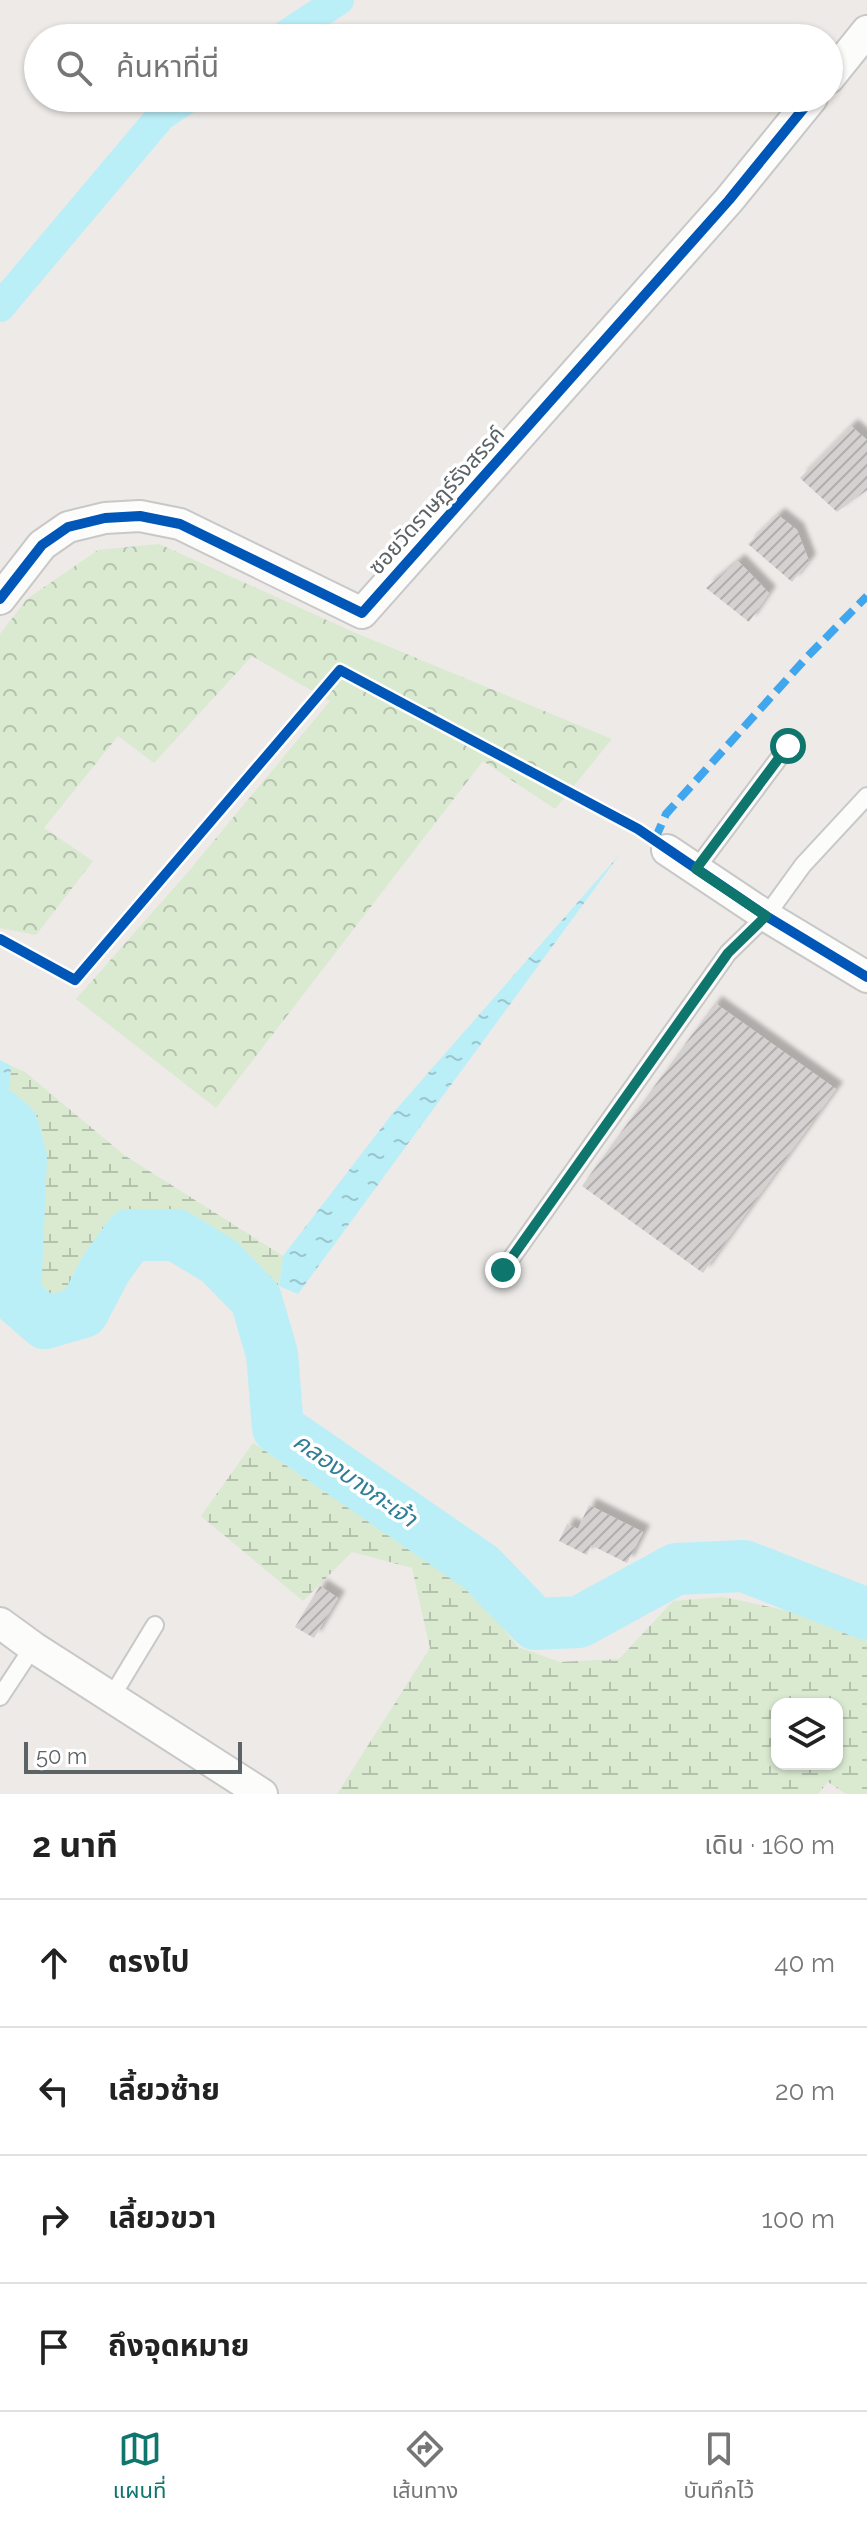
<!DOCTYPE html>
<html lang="th">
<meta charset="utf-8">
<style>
:root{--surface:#fff;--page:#f6f6f6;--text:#222;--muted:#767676;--line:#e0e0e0;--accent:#0f766e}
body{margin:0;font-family:Raleway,"Noto Sans Thai",sans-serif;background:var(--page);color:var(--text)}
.controls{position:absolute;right:24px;bottom:24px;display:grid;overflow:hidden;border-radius:16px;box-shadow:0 2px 6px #0004}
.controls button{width:72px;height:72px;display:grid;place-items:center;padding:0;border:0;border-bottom:2px solid var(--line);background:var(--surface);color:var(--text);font:40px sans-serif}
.scale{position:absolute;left:24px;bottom:20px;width:218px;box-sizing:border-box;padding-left:8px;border:4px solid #5c6366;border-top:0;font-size:22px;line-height:28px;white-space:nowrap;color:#5c6366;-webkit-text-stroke:6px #fff;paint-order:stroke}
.stop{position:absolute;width:24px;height:24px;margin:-18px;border:6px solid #0f766e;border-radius:50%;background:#fff}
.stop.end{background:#0f766e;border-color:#fff;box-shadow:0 2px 8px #0008}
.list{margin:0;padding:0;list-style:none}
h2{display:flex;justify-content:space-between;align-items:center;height:104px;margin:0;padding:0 32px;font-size:34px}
h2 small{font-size:26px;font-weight:400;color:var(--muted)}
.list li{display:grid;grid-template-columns:52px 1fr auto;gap:24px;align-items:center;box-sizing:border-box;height:128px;padding:0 32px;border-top:2px solid var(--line)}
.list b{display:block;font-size:30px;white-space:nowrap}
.list em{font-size:26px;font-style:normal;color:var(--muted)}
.icon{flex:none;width:44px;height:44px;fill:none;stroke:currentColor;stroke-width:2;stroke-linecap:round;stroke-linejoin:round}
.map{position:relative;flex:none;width:867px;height:1794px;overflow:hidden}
.search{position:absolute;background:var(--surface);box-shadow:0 2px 6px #0004;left:24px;right:24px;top:24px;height:88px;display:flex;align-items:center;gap:20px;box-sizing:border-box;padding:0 28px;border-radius:44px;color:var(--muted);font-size:30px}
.sheet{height:616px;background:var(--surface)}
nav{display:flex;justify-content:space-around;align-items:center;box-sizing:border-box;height:112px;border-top:2px solid var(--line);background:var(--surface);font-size:22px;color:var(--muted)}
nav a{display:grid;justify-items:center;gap:4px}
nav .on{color:var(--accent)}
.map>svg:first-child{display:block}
.forest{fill:url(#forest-crowns)}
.wetland{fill:url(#wetland-marsh);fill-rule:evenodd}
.water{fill:url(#water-ripples)}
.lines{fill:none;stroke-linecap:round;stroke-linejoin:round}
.canal{stroke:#bbeff8;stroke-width:30}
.river{stroke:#bbeff8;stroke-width:52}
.building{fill:url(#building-hatch);filter:url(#shadow)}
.lane-casing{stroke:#c8c8c8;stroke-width:20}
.street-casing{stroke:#c8c8c8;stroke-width:34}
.lane{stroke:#fcfcfb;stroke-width:16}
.street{stroke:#fcfcfb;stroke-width:30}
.quiet{stroke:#40a6ee;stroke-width:8;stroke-dasharray:16 8;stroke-linecap:butt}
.cycleway-casing{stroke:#fff;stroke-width:15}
.cycleway{stroke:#0057b8;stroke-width:10}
.route{stroke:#0f766e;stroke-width:10}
.labels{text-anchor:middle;stroke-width:7;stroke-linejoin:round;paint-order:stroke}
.street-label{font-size:22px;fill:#5c6366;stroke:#fff}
.water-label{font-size:24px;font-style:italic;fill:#307e95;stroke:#fff}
</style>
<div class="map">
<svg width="867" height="1794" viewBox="0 0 867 1794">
<defs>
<pattern id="forest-crowns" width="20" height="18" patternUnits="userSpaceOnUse" patternTransform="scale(2)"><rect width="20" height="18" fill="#daead1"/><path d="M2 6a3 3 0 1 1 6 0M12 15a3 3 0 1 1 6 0" fill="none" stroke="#b4c1ad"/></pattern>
<pattern id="wetland-marsh" width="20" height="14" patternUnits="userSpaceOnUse" patternTransform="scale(2)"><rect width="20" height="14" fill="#daead1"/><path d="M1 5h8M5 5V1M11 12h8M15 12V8" fill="none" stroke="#b4c1ad"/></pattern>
<pattern id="water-ripples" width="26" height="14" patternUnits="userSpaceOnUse" patternTransform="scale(2)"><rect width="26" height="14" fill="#bbeff8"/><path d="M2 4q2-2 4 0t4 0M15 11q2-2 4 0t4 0" fill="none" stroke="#9bc5cd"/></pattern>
<pattern id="building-hatch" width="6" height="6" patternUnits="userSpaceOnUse" patternTransform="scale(2)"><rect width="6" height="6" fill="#d4d1d0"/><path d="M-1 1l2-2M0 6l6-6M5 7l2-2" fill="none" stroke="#afadad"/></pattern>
<filter id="shadow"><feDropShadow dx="7" dy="-7" stdDeviation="2" flood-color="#0004"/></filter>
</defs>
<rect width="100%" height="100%" fill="#edeae7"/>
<!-- forest -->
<path class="forest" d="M159 544 351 631 612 739 555 809 483 761 216 1108 76 999 188 872 330 701 252 656 154 763 118 736 44 828 93 861 36 935 0 928V634L27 599 98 550Z"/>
<!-- wetland -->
<path class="wetland" d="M11 1066 25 1072 124 1155 283 1256 279 1286 153 1219 122 1217 78 1288 56 1306 27 1287 0 1302V1162L5 1154 0 1151V1125L7 1128Z
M253 1443 410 1540 472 1590 518 1647 560 1662 619 1659 673 1601 723 1597 831 1620 867 1639V1794H846L828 1782 818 1794H337L430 1648 412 1568 352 1552 303 1601 201 1516ZM777 1704H837V1764H777Z"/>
<!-- water -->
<path class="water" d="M620 854 298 1294 279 1286 283 1256 392 1114Z
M0 1060 11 1066 7 1129 0 1125Z"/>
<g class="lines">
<!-- canal -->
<path class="canal" d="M281 38 339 0
M0 307 161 116 188 98"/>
<!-- river -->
<path class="river" d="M0 1115 13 1127 21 1158 15 1297 45 1323 83 1312 106 1268 130 1235H176L219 1261 256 1299 272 1354 278 1428 481 1568 535 1624 579 1622 676 1569 744 1566 867 1614"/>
</g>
<!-- building -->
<path class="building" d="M851 426 867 440V490L837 512 800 478Z
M778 515 797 530 809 561 792 582 748 544Z
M738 561 769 593 749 622 706 588Z
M715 1003 836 1089 703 1273 582 1186Z
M589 1505 643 1532 627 1563 591 1545 587 1555 559 1541 567 1524 578 1529Z
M320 1586 338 1598 314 1638 295 1627Z"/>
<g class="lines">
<defs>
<path id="lane" d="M696 869 788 746
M503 1270 728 953 766 916 803 865 867 796
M112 1696 155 1625
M0 1697 33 1647"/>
<path id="street" d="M829 78 867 31
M0 599 42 545 68 527 105 518 140 516 180 524 362 613 729 200 812 98
M667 850 766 916 867 977
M0 1623 33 1647 262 1794"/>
</defs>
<!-- lane casing -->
<use href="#lane" class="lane-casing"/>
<!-- street casing -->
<use href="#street" class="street-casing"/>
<!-- lane -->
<use href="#lane" class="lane"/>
<!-- street -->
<use href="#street" class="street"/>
<!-- quiet -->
<path class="quiet" d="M655 839 666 814 807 657 867 596"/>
<defs>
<path id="cycleway" d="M0 599 42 545 68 527 105 518 140 516 180 524 362 613 729 200 812 98
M0 939 75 980 340 670 638 829 766 916 867 977"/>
</defs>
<!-- cycleway casing -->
<use href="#cycleway" class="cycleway-casing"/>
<!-- cycleway -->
<use href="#cycleway" class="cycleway"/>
</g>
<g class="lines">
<!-- route -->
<path class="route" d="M503 1270 728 953 766 916 696 869 788 746"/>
</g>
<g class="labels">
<!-- street labels -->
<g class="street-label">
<text transform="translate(436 500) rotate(-48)" y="8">ซอยวัดราษฎร์รังสรรค์</text>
</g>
<!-- water labels -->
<g class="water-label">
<text transform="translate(355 1480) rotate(35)" y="8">คลองบางกะเจ้า</text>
</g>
</g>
</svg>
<div class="controls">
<button><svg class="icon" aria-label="layers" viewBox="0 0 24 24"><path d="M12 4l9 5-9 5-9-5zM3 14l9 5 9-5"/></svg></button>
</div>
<div class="scale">50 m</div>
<div class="stop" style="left:788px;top:746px"></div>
<div class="stop end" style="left:503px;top:1270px"></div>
<div class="search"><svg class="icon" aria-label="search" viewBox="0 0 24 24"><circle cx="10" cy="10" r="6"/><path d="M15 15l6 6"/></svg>ค้นหาที่นี่</div>
</div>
<section class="sheet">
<h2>2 นาที<small>เดิน · 160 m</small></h2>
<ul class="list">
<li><svg class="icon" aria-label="ahead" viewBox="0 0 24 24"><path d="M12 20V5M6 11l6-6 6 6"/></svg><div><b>ตรงไป</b></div><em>40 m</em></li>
<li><svg class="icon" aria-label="left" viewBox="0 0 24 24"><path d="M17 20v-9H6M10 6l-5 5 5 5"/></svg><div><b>เลี้ยวซ้าย</b></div><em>20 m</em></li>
<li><svg class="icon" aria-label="right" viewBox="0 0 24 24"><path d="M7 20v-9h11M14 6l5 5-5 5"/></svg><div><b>เลี้ยวขวา</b></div><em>100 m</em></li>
<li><svg class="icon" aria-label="arrive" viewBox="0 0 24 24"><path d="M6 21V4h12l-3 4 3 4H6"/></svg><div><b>ถึงจุดหมาย</b></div></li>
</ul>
</section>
<nav>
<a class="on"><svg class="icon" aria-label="map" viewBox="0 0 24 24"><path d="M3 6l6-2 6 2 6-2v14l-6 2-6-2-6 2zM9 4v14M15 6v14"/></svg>แผนที่</a>
<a><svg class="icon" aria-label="directions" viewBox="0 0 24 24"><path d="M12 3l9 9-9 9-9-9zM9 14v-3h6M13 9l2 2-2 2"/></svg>เส้นทาง</a>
<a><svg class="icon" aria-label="saved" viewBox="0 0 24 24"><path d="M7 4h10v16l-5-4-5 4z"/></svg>บันทึกไว้</a>
</nav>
